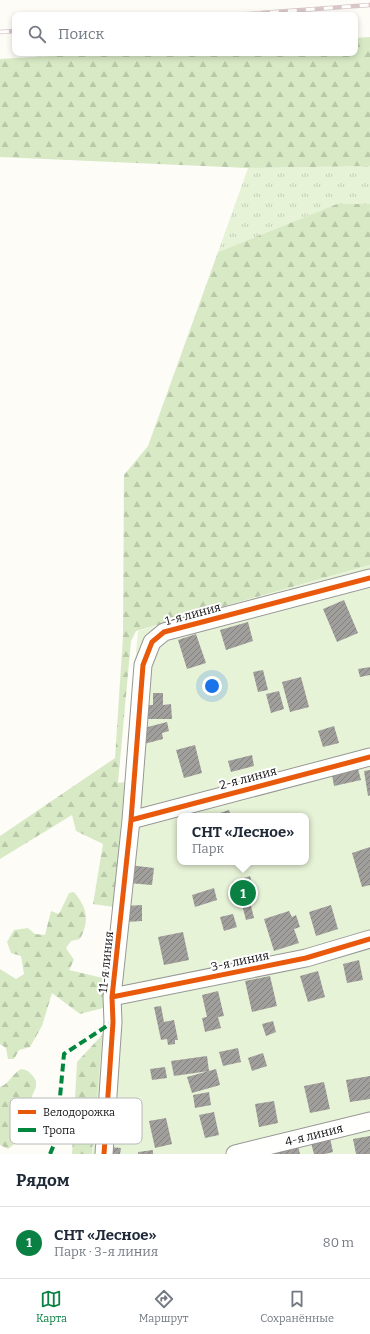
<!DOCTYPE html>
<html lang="ru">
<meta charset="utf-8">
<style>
:root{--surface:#fff;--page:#f6f6f7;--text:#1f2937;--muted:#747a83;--line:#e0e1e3;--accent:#0b8043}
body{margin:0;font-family:Bitter,serif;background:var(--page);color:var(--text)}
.you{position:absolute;left:212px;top:686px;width:14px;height:14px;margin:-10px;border:3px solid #fff;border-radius:50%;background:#1a73e8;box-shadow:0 0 0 6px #1a73e833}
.badge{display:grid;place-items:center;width:26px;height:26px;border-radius:50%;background:var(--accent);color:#fff;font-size:13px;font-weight:700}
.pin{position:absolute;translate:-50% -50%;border:2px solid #fff;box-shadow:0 1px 4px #0006}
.popup{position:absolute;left:177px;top:813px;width:132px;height:52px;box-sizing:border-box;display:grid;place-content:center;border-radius:8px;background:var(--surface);filter:drop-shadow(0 1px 3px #0005);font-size:13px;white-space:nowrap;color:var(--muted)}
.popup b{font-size:15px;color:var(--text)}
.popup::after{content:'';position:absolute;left:50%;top:100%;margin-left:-8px;border:8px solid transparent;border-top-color:var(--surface)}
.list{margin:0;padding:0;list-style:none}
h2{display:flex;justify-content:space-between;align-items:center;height:52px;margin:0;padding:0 16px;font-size:17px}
h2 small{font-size:13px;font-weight:400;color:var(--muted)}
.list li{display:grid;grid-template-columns:26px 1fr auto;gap:12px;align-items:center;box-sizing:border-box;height:72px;padding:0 16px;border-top:1px solid var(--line)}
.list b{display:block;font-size:15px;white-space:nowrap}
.list p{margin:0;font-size:13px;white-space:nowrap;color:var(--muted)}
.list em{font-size:13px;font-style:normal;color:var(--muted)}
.icon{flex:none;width:22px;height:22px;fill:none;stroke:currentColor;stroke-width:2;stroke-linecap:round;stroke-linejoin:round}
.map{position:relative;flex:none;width:370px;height:1154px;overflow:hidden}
.search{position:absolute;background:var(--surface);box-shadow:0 2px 6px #0003;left:12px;right:12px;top:12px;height:44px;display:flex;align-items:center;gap:10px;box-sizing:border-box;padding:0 14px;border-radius:8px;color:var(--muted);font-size:15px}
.sheet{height:124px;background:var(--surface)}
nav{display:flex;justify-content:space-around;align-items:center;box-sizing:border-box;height:56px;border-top:1px solid var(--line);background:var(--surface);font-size:11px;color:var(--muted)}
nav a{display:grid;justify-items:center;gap:2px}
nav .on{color:var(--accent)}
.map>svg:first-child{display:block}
.grass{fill:url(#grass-tufts)}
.forest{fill:url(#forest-firs)}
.garden{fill:#e7f3d7;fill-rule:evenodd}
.building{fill:url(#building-hatch)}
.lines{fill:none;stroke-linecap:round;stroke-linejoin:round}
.minor-casing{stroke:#979795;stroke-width:19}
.minor{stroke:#fffffe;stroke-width:17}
.rail-casing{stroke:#d9c6c7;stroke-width:4.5}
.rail{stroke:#fff;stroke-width:3;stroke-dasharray:9;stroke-linecap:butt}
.quiet{stroke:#00873e;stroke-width:4;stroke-dasharray:8 4;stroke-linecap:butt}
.cycleway-casing{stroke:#fff;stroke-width:8}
.cycleway{stroke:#e8590c;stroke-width:5}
.labels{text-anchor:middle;stroke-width:4;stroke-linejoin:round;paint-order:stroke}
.street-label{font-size:12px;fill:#111;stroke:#fff}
.key{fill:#fff;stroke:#b8b8b8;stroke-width:1}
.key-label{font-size:11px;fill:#111}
</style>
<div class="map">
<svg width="370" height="1154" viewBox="0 0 370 1154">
<defs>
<pattern id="grass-tufts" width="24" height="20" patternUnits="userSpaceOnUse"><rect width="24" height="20" fill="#e7f3d7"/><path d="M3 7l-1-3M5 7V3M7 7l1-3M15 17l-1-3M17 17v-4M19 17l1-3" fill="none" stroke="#c5cfb8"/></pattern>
<pattern id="forest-firs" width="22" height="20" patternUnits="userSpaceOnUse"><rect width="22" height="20" fill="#d8eac5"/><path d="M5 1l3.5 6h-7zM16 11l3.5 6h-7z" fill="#b8c8a8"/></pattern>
<pattern id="building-hatch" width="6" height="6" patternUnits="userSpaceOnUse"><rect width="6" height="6" fill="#a19f9c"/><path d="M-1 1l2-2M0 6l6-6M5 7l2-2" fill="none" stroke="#82807e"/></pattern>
</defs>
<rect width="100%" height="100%" fill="#fdfcf7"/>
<!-- grass -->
<path class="grass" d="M370 166V204H337L218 252 248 168Z"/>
<!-- forest -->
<path class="forest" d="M370 37V166L248 168 0 157V59L102 53H355V38Z
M337 204H370V565L136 631 131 641 118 783 125 782 114 907 93 904 103 844 76 831 72 815 0 859V836L115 758 123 636 124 475 148 446 218 252Z
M74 892C87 908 90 920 80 939L71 941 66 948 74 960 69 970 103 978V1008L80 1014 52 993 42 1026 30 1047 19 1050 14 1059H8L6 1048 0 1044V969L16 979 24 974 21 956 11 953 7 942 14 930 28 928 35 934 45 935 51 911 59 914 69 893Z
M103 1034 92 1154H72L77 1062Z
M21 1069C29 1070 32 1074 36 1081V1087L32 1096 33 1134 24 1144 17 1142 8 1149 0 1145V1087C9 1084 12 1074 21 1069Z"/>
<!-- garden -->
<path class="garden" d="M370 565V1154H92L138 631ZM180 816H306V862H180Z"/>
<!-- building -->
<path class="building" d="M344 600 358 633 337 642 323 609Z
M248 622 253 641 226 650 220 630Z
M196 634 206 663 187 669 178 640Z
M370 667V675L360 677 358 669Z
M263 670 268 690 258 692 253 672Z
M301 677 309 707 290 712 282 682Z
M279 691 284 709 271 713 266 694Z
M153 693H163V705L171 704 172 719H139V705H153Z
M167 722 169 731 162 733 163 739 144 744 140 729Z
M334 726 339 743 323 747 318 731Z
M195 745 202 773 184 778 176 750Z
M252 755 254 766 231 772 228 761Z
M358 769 361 780 334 786 332 775Z
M370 770V795L368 796 364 771Z
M229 810 231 816H211Z
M370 847V885L362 887 352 853Z
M129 865 154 868 152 885 128 883Z
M250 876 255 894 237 899 232 882Z
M214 888 217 900 195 907 192 895Z
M249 898 254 918 246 920 241 901Z
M142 905V921L127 922 126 906Z
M331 905 338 929 316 936 309 912Z
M289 911 292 917 296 915 300 927 294 929 299 943 274 951 264 919Z
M233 914 237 927 224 931 220 917Z
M183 932 189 960 164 965 158 937Z
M359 960 363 980 347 983 343 964Z
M318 971 325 997 308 1002 300 976Z
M270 976 277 1006 252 1012 245 981Z
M218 991 224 1016 218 1017 221 1028 205 1032 202 1018 207 1017 202 995Z
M161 1006 164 1022 174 1020 178 1040H175V1044L168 1045 167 1039 161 1040 154 1007Z
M273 1021 276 1032 266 1036 262 1024Z
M238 1048 241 1062 223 1066 219 1052Z
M263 1053 267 1066 252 1071 248 1058Z
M207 1056 209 1071 174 1076 171 1061Z
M165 1067 167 1078 152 1080 150 1069Z
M216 1069 220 1085 192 1093 187 1077Z
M370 1076V1099L350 1102 346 1080Z
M324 1082 330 1109 310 1113 304 1086Z
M209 1092 211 1105 195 1108 193 1095Z
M274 1101 278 1123 259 1127 255 1104Z
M214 1112 219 1135 205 1138 199 1115Z
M166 1118 172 1144 155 1148 149 1121Z
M370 1136V1154H356L353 1139Z
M330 1138 333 1152 325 1154H314L311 1143Z
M298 1146 300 1154H270Z
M109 1147 121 1148 120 1154H108Z
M153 1150V1154H138V1152Z"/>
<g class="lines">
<defs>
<path id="minor" d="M131 820 370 757
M112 997 306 958 370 939
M104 1154 113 1022 112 997 131 820 143 665 152 642 164 632 370 578
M235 1154 370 1121"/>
</defs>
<!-- minor casing -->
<use href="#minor" class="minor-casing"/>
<!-- minor -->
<use href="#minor" class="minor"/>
<defs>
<path id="rail" d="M234 15 370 5
M0 32 15 31"/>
</defs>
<!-- rail casing -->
<use href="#rail" class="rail-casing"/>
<!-- rail -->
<use href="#rail" class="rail"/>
<!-- quiet -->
<path class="quiet" d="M50 1154 56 1140 64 1054 113 1022"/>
<defs>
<path id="cycleway" d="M131 820 370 757
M112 997 306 958 370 939
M104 1154 113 1022 112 997 131 820 143 665 152 642 164 632 370 578"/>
</defs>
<!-- cycleway casing -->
<use href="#cycleway" class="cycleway-casing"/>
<!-- cycleway -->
<use href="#cycleway" class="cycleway"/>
</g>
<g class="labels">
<!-- street labels -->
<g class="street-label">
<text transform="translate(193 614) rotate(-15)" y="4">1-я линия</text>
<text transform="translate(248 778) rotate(-15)" y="4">2-я линия</text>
<text transform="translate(240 961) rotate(-12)" y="4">3-я линия</text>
<text transform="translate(106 962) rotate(-84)" y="4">11-я линия</text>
<text transform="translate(314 1135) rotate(-14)" y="4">4-я линия</text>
</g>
</g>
<!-- legend -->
<rect x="10" y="1098" width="132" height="46" rx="6" class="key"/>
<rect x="18" y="1110" width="18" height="4" fill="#e8590c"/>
<rect x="18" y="1128" width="18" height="4" fill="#00873e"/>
<g class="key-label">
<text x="43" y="1116">Велодорожка</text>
<text x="43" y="1134">Тропа</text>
</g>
</svg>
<div class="you"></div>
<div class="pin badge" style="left:243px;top:893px">1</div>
<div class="popup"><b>СНТ «Лесное»</b>Парк</div>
<div class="search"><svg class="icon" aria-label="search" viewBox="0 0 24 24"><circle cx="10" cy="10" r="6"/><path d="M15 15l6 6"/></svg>Поиск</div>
</div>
<section class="sheet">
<h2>Рядом<small></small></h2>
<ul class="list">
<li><span class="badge">1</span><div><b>СНТ «Лесное»</b><p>Парк · 3-я линия</p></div><em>80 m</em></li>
</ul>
</section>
<nav>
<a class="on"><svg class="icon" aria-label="map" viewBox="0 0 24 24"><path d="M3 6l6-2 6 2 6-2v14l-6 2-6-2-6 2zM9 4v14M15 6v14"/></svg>Карта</a>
<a><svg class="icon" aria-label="directions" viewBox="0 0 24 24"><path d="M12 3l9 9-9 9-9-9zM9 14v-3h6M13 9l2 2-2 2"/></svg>Маршрут</a>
<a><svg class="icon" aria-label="saved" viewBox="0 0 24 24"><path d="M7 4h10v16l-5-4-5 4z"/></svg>Сохранённые</a>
</nav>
